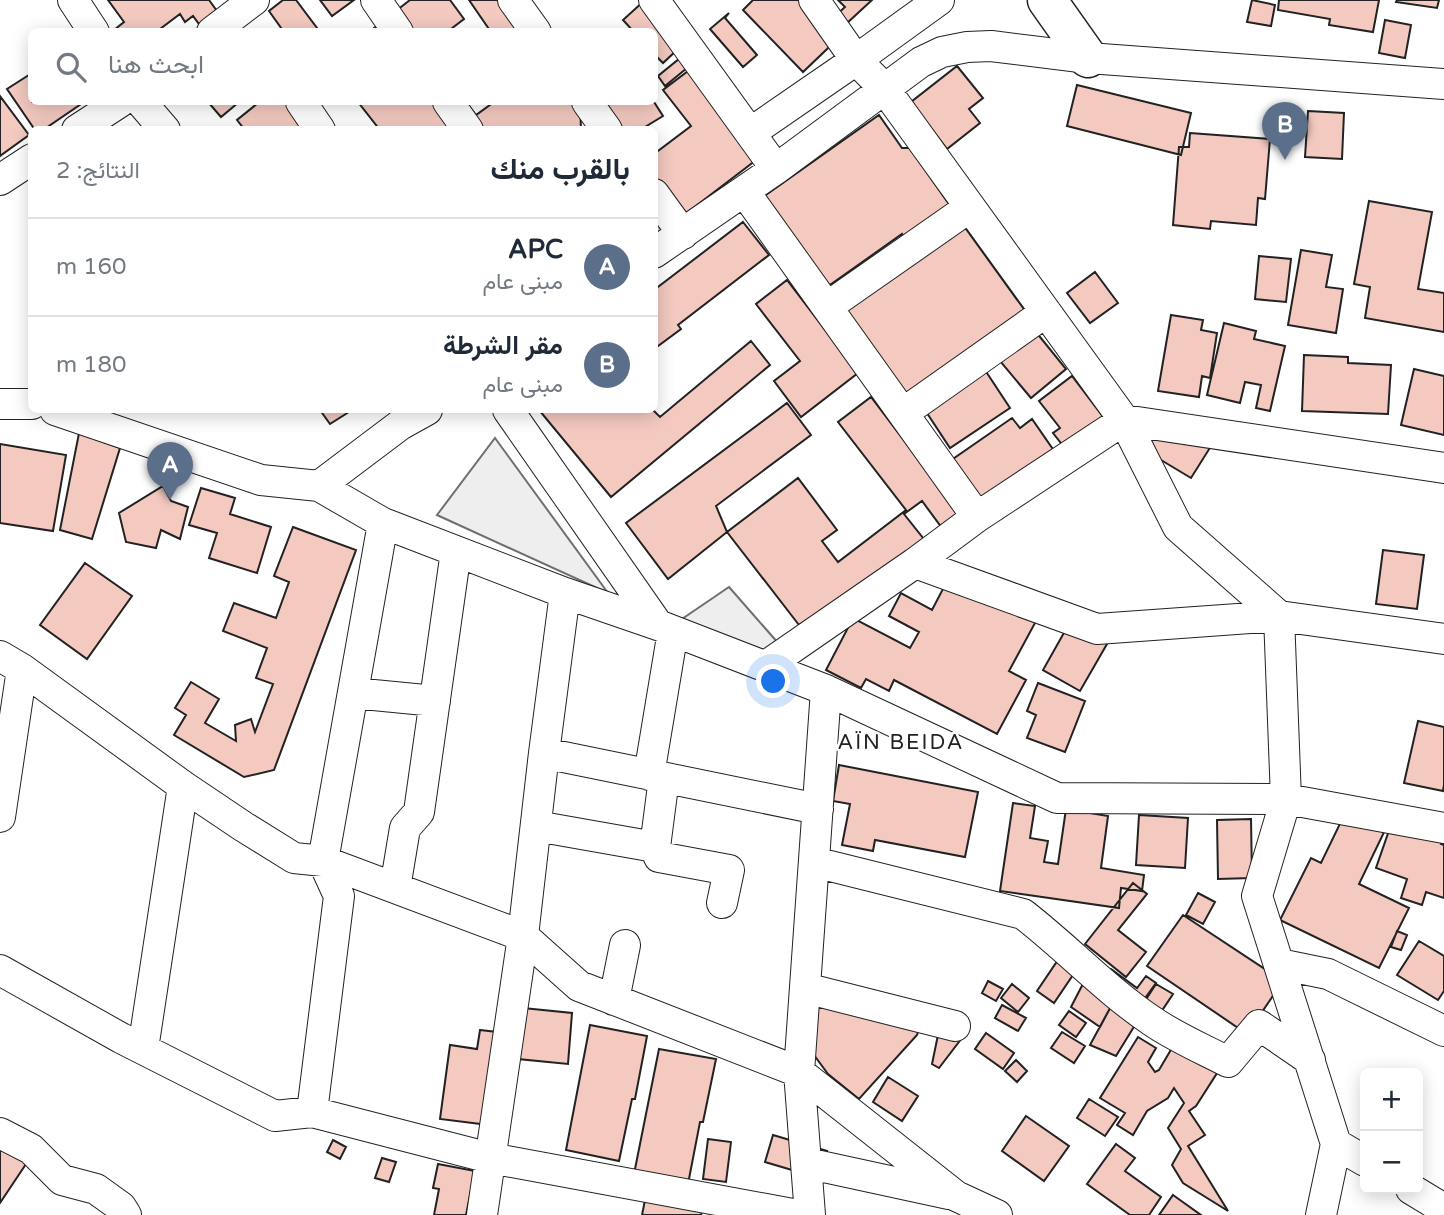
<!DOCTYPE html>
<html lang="ar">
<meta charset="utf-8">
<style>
:root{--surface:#fff;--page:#f6f6f7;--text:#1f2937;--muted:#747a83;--line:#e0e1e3;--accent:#111827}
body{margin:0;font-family:"Varela Round",Vazirmatn,sans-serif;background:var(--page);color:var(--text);direction:rtl}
.controls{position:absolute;right:21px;bottom:21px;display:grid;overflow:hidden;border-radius:10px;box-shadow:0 4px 18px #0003}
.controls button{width:63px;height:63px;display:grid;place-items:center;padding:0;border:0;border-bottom:2px solid var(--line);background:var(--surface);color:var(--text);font:35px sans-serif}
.you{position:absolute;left:774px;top:682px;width:24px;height:24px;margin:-18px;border:5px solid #fff;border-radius:50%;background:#1a73e8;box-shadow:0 0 0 10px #1a73e833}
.badge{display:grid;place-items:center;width:46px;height:46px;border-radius:50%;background:var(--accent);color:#fff;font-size:23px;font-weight:700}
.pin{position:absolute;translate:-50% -58px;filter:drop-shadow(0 2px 4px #0008)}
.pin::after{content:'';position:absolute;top:37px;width:24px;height:21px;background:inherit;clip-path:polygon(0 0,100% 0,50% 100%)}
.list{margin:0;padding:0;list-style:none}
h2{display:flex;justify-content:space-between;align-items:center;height:91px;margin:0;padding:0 28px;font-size:30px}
h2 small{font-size:23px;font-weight:400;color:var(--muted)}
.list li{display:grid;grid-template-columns:46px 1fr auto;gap:21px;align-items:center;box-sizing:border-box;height:98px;padding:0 28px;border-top:2px solid var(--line)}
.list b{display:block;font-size:26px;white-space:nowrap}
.list p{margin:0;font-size:23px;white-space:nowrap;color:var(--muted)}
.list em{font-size:23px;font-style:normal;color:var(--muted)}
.icon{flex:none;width:38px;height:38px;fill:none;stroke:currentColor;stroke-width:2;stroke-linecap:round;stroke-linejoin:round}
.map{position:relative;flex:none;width:1444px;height:1215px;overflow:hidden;direction:ltr}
.search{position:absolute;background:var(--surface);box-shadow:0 4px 18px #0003;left:28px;top:28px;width:630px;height:77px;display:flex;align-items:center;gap:18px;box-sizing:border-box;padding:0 24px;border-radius:10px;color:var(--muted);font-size:26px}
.panel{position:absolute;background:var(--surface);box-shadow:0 4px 18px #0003;left:28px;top:126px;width:630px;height:287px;border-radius:10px;direction:rtl}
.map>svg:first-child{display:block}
.green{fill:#eee;stroke:#6f6f6f;stroke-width:2}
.building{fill:#f3c9c0;stroke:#222;stroke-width:2}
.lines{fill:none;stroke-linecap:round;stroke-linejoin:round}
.minor-casing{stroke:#222;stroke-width:32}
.major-casing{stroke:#222;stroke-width:41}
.minor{stroke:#fff;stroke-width:30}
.major{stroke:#fff;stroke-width:38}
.labels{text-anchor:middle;stroke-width:5;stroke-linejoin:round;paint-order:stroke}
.quarter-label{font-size:21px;letter-spacing:2px;fill:#222;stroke:#fff}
</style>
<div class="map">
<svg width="1444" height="1215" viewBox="0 0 1444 1215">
<rect width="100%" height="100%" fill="#fff"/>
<!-- green -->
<path class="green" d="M495 438 608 593 437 515Z
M729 587 779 644 765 657 679 621Z"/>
<!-- building -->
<path class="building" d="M108 0H209L217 11 199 24 193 16 185 22 180 14 156 32H115L114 30 124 22Z
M283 0H296L320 32H284L269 11Z
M320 0H354L332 16Z
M410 0H450L464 19 447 32H369Z
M469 0H514L537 32H491Z
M645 0 694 34 663 63 654 54V32H634L623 20Z
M753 0H819L835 16 845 7 838 0H872L845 25 849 28 803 72 743 10Z
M1252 0 1275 5 1271 26 1247 22Z
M1279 0H1379L1373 32 1329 25 1330 19 1278 10Z
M1397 0H1439L1437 8 1396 2Z
M729 13 725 18 757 55 743 67 710 29Z
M1385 20 1411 25 1405 58 1379 53Z
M690 50 698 59 665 86 658 76Z
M700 62 768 151 654 238V154L691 126 663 90Z
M957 66 983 98 969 109 980 123 947 149 911 102Z
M32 73V102H84L43 130H35L7 89Z
M1077 85 1191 113 1181 155 1067 126Z
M0 96 29 135 0 156Z
M208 102H239L221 117Z
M257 102H304L327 130H245L237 120 258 103Z
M358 102H466L476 115 494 102H580L581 130H380Z
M610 102H654L663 116 640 130H623L607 104Z
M1308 111 1344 113 1342 159 1305 157Z
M879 115 902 148H910L953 210 908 242 902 234 827 287 763 197Z
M1190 133 1270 139 1265 199 1258 198 1256 225 1211 221 1210 229 1173 225 1179 147H1189Z
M1369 201 1432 212 1418 289 1444 293V332L1365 318 1370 287 1354 284Z
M743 222 769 255 678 325 681 329 654 349V290Z
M961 222 1026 312 907 400 841 309Z
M1301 250 1332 255 1326 287 1343 289 1336 333 1288 325Z
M1259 256 1291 259 1286 302 1255 299Z
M1095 272 1118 303 1090 323 1067 293Z
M787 280 858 373 801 417 774 381 800 361 756 304Z
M1171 315 1203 320 1201 330 1217 333 1210 378 1202 376 1199 397 1158 391Z
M1224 323 1256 331 1254 339 1285 346 1270 411 1256 408 1261 385 1245 382 1240 403 1207 395Z
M1036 332 1066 369 1031 398 1000 361Z
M751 341 770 365 611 497 539 410H653L660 417Z
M1304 355 1348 357V363L1391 365 1388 414 1302 411Z
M983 367 1010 408 950 448 923 407Z
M1414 369 1444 376V435L1401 425Z
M1072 376 1107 422 1068 452 1053 433 1060 428 1039 401Z
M871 397 963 518 945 532 922 501 904 514 927 543 799 625 727 532 798 478 837 530 822 541 838 562 906 510 838 422Z
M787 403 811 435 716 506 727 532 668 579 626 523Z
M320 410H352L330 424Z
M1012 418 1020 428 1032 419 1059 458 982 506 950 461Z
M1153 428 1213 443 1191 478 1141 448Z
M79 433 120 448 92 539 60 530Z
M0 444 66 455 53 531 0 523Z
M163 486 171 501 188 507 180 539 161 530 156 548 126 542 119 513Z
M201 488 235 498 230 514 271 527 257 573 209 558 217 533 189 525Z
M293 527 356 550 274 770 244 777 174 735 186 715 175 708 191 682 219 699 205 723 236 741 235 725 251 719 255 732 273 684 256 678 267 648 223 631 234 603 276 618 289 582 274 576Z
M1383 550 1424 555 1417 609 1376 604Z
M85 563 132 596 87 659 40 625Z
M956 564 1042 610 1009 671 1026 680 997 734 894 680 889 691 866 679 861 688 826 670 853 618 910 648 919 632 889 616 901 593 932 610Z
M1074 615 1111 637 1080 691 1043 670Z
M1038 683 1085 701 1065 752 1027 738 1036 715 1027 711Z
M1418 721 1444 727V785L1443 791 1404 783Z
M839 765 978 792 965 857 875 840 873 851 842 845 850 804 833 801Z
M1013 803 1035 806 1030 838 1048 841 1044 862 1058 864 1066 809 1108 816 1101 868 1144 875 1142 891 1121 888 1119 908 1000 891Z
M1349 805 1388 824 1359 884 1409 908 1379 968 1280 920 1311 858 1321 863Z
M1139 815 1188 818 1185 868 1136 865Z
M1251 819 1252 878 1218 879 1217 820Z
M1393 819 1444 836 1441 844 1444 845V898L1426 892 1422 905 1401 898 1407 879 1376 868Z
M1133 883 1147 894 1118 930 1146 952 1126 977 1085 944Z
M1198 893 1215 902 1203 924 1186 915Z
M1183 915 1283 981 1247 1034 1147 966Z
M1397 931 1407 935 1401 950 1391 947Z
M1419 941 1444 956V991L1438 1000 1397 975Z
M1062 954 1079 966 1054 1003 1037 991Z
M1111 969 1137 988 1146 976 1156 983 1140 1005 1103 979Z
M1088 974 1116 997 1100 1027 1071 1007Z
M988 981 1003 989 996 1001 982 993Z
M1012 984 1029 998 1018 1012 1001 998Z
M1156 984 1173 994 1161 1012 1145 1001Z
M1116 997 1143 1012 1116 1056 1090 1045Z
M814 998 920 1026 917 1035 859 1099 828 1074 814 1055Z
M1002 1005 1026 1018 1018 1031 995 1018Z
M523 1008 572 1013 568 1064 518 1059Z
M1069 1011 1086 1023 1076 1037 1059 1025Z
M590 1025 647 1036 635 1099H632L619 1161 566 1150Z
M480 1030 497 1032V1126L440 1119 450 1045 477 1049Z
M939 1030H968L939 1068 932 1064Z
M1182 1031 1219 1070 1196 1106 1189 1111 1205 1135 1188 1146 1228 1211 1183 1183 1172 1165 1181 1149 1168 1128 1184 1103 1174 1088 1168 1098 1147 1111 1133 1135 1117 1125 1125 1113 1100 1098 1138 1037 1156 1048 1148 1062 1155 1072 1159 1070Z
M1062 1032 1085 1046 1074 1063 1051 1048Z
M986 1033 1014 1053 1003 1069 975 1049Z
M659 1049 716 1059 703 1122H700L688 1184 634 1174Z
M1016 1060 1027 1071 1017 1082 1005 1071Z
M888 1077 918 1096 902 1121 873 1102Z
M1089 1099 1118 1117 1105 1136 1077 1118Z
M1026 1116 1069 1146 1044 1181 1002 1151Z
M773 1135 827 1151 819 1178 765 1162Z
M708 1139 731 1142 726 1182 703 1179Z
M333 1140 346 1147 340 1159 327 1152Z
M1116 1144 1135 1158 1125 1171 1161 1197 1149 1215H1130L1087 1184Z
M0 1150 28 1161 0 1203Z
M382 1158 396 1162 389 1182 375 1178Z
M438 1164 475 1171 466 1215H434L439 1189 433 1188Z
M1173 1195 1201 1215H1159Z
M645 1200 702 1210 701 1215H642Z"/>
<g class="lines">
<defs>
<path id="minor" d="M73 0 94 32
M376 0 398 32
M513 0 536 32
M654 0 776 169
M814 0 856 60 884 88 1124 420 1178 527 1279 616 1286 799 1257 896 1336 1144 1321 1215
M212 32 254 0
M141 102 165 130
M301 102 320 130
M448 102 468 130
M587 102 607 130
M77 130 120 102
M750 133 856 60 939 0
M0 180 32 159
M744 191 977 517
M654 194 683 234
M654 253 776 169 921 62 942 52 967 47 991 46 1088 58 1444 84
M827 307 970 207
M0 404H32
M55 410 261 480 319 486 383 523 565 593 658 625 826 690 1057 798 1286 799 1444 828
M508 410 658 625
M903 413 1046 312
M319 486 400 425 427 410
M915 563 1097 629 1279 616 1444 639
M0 656 22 669 183 786 244 827 294 858 323 861 523 936 579 986 799 1072 956 1196 997 1215
M766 666 915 563 977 517 1124 420 1444 468
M353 693 435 701
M544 753 818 809
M649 775 673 631
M0 817 22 669
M536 826 655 847 659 857 729 870 722 903
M655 847 664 778
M814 862 1023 914C1067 948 1106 990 1152 1021 1175 1037 1203 1049 1228 1062L1259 1025 1310 1060
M395 888 405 828 419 812 456 551
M1279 964 1328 974 1444 1031
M0 970 121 1038 275 1116 312 1112 490 1158 798 1215
M805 988 955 1026
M614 1000 625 945
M143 1049 183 786
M312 1112 339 896 323 861 383 523
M0 1133 31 1149 62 1180 96 1189 121 1207 126 1215
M1336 1144 1365 1161
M806 1163 949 1194
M1411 1189 1444 1209
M482 1215 523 936 544 753 565 593
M810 1215 799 1072 826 690"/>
<path id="major" d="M1047 0 1088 58"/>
</defs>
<!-- minor casing -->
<use href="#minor" class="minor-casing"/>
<!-- major casing -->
<use href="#major" class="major-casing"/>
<!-- minor -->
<use href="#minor" class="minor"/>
<!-- major -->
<use href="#major" class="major"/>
</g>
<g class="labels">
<!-- quarter labels -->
<g class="quarter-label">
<text x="901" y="749">AÏN BEIDA</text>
</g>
</g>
</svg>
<div class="controls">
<button>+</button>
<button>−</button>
</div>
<div class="you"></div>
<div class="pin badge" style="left:170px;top:500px;background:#5c6f8a">A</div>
<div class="pin badge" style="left:1285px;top:160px;background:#5c6f8a">B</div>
<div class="search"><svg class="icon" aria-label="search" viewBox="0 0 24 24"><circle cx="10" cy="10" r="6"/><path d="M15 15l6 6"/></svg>ابحث هنا</div>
<section class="panel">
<h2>بالقرب منك<small>النتائج: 2</small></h2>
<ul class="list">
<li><span class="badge" style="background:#5c6f8a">A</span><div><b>APC</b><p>مبنى عام</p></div><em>160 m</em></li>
<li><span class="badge" style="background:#5c6f8a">B</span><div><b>مقر الشرطة</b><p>مبنى عام</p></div><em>180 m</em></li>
</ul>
</section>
</div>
